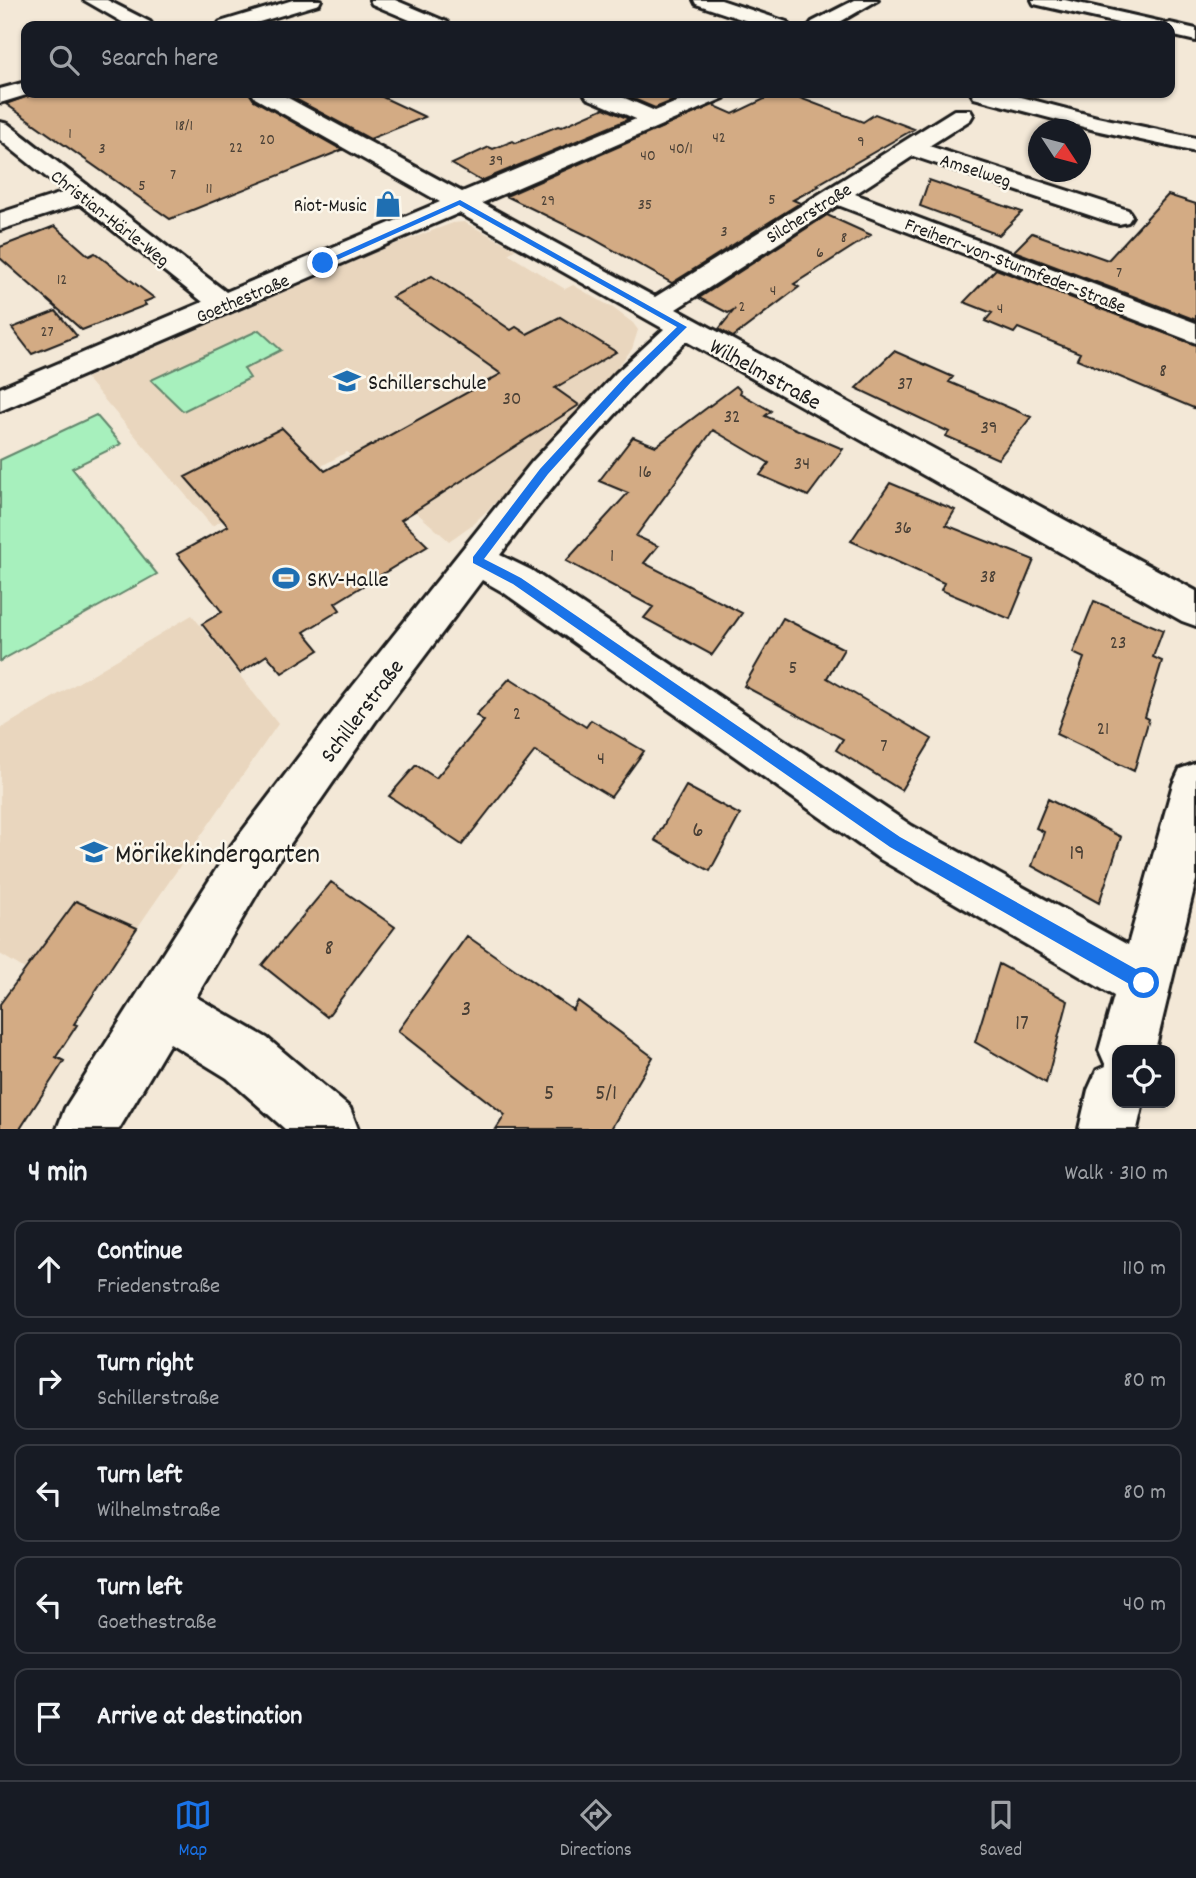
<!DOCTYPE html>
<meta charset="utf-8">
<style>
:root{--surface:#171b24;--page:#242831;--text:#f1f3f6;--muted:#9ea1a6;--line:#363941;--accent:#1a73e8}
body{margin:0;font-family:Dekko,sans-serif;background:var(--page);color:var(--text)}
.controls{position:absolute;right:21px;bottom:21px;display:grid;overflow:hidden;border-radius:14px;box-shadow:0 2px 5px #0004}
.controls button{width:63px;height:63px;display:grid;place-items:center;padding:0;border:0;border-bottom:2px solid var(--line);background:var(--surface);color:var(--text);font:35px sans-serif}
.compass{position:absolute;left:1028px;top:119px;width:63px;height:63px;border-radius:50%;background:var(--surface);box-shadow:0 2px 5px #0004;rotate:126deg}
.stop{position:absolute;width:21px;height:21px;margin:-16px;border:5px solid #1a73e8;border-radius:50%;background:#fff}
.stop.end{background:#1a73e8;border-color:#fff;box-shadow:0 2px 7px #0008}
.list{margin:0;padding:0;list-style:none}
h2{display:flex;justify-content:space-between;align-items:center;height:91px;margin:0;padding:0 28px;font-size:30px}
h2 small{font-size:23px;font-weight:400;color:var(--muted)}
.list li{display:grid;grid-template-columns:46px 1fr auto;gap:21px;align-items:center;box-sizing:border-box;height:98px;margin:0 14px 14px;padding:0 14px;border:2px solid var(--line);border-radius:14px}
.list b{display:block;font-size:26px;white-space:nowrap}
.list p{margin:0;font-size:23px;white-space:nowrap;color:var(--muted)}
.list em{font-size:23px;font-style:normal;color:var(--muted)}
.icon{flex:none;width:38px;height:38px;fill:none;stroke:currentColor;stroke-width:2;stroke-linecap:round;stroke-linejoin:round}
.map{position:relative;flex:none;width:1196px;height:1129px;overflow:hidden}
.search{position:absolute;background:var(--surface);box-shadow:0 2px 5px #0004;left:21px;right:21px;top:21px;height:77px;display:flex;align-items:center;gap:18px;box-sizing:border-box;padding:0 24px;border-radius:14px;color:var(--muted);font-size:26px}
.sheet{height:651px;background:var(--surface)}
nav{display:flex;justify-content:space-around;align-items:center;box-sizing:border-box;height:98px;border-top:2px solid var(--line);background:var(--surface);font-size:19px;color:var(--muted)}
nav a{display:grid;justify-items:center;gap:4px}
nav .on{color:var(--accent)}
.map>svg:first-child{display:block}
.built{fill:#e9d6be}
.green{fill:#a7f0bd;stroke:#62866c;stroke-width:2}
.building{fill:#d3ab84;stroke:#1c1c1c;stroke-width:2}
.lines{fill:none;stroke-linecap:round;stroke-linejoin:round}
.street-casing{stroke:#1c1c1c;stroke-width:6}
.secondary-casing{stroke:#1c1c1c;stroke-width:6}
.street{fill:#fbf7ec;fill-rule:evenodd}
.secondary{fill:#fbf7ec;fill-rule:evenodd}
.route{fill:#1a73e8}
.labels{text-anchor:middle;stroke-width:5;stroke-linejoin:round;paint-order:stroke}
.far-number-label{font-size:16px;fill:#4a4036}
.far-street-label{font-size:19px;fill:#1c1c1c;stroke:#fbf7ec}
.far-poi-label{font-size:19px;fill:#1c1c1c;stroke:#fbf7ec;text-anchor:end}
.number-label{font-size:19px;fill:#4a4036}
.street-label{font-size:23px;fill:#1c1c1c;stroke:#fbf7ec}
.poi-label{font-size:23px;fill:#1c1c1c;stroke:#fbf7ec;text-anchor:start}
.near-number-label{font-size:23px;fill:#4a4036}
.near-poi-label{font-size:28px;fill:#1c1c1c;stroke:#fbf7ec;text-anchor:start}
</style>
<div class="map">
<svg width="1196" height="1129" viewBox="0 0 1196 1129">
<rect width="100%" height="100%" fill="#f3e8d7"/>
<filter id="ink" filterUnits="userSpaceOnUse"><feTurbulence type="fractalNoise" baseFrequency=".0143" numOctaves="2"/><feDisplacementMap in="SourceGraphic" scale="14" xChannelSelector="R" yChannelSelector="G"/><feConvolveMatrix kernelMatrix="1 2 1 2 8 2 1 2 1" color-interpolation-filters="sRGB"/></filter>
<g filter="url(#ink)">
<!-- built -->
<path class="built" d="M464 222 516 249 508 254 565 289 573 285 613 308 633 323 638 330 632 349 604 384 502 496 473 524 449 541 347 452 212 526 86 378 388 247 453 223Z
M192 615 278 724 84 1005 0 954V729Z"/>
<!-- green -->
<path class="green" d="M259 330 281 350 244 369 250 378 183 411 151 380Z
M96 415 121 444 72 468 157 574 0 661V460Z"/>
<!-- building -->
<path class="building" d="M36 93H249L254 100 342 150 170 219 6 104Z
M284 93H374L425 117 370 139Z
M639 93H682L687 95 655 108 629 97Z
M777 93H787L863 122 875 114 914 129 817 185 819 186 793 200 800 203 672 283 588 236 506 196 713 105 733 114Z
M604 108 629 119 481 181 452 164 489 147 493 149 513 141 516 143 558 126 561 127Z
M929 180 1022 212 999 235 920 206Z
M1168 195 1196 204V320L1014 251 1032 233 1108 260Z
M827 215 871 235 794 284 799 287 733 337 719 329 735 309 728 313 699 298Z
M55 226 89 256 95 253 154 298 144 302 146 305 82 330 0 258V247Z
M996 269 1196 345V409L1077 359 1080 353 1018 328 1014 333 985 321 992 313 964 302Z
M432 276 511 330 516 327 527 334 560 317 616 352 555 388 579 405 401 520 428 546 335 603 340 610 304 632 319 650 282 673 267 655 240 673 202 624 222 612 177 554 228 526 185 477 282 428 325 471 501 374 392 297Z
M56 311 77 336 32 354 12 328Z
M894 351 953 377 949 382 1031 417 998 459 946 436 949 432 856 388Z
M736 386 741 391 740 393 771 411 765 416 843 449 808 496 760 475 769 463 713 430 636 536 658 546 644 563 742 613 712 655 644 618 653 607 566 561 628 493 599 481 633 437 656 446Z
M890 483 955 510 946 525 1034 560 1010 619 941 590 944 583 851 541Z
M1094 601 1163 630 1153 657 1162 661 1145 717 1149 719 1134 771 1056 734 1084 658 1073 653Z
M783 618 844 649 827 678 932 739 901 790 836 750 843 739 744 686Z
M510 678 586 727 591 720 644 751 611 797 535 751 462 845 389 796 416 765 436 778 484 721 476 715Z
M686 786 740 815 710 871 655 840Z
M1048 799 1121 837 1099 903 1032 866 1044 832 1036 828Z
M331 882 395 927 327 1017 262 965Z
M76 901 137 928 74 1024 77 1025 56 1057 64 1061 20 1129H0V1004Z
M467 936 573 1010 578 1001 653 1057 611 1129H496L505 1115 398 1031Z
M999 964 1068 1001 1046 1083 975 1042Z"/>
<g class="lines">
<defs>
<path id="street" d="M84 0H107L150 22 153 26H129Z
M293 0H321L319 4 246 26H217L220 22Z
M370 0H395L447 22 450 26H424L372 4Z
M855 0H878L833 26H809L812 22Z
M1032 0H1065L1162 22 1164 25 1170 23 1196 29V41L1170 35V26H1131L1034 4Z
M26 82V93H33L0 103V89Z
M252 93H279L462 192 636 119 587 98 584 93H613L655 111 698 93H727L724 98 482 203 655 297 954 110H970L973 115 970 120 929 146 1128 210 1132 216 1128 222 1119 224 1110 222 913 156 855 194 1196 323V343L838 205 676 309 1196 591V626L1182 621 686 341C618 407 557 478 500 555L531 570 912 826 1128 945 1173 784 1180 769 1196 763V880L1155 1050H1117V1103H1143L1137 1129H1079L1088 1090 1097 1070 1106 1066 1099 1050 1114 996 878 858 503 592 482 580 375 722 265 880 196 997 267 1038 350 1108 358 1129H285L227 1078 170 1043 119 1129H57L65 1108 231 846 345 696 532 462 616 373 664 329 459 213 0 411V388L203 302 80 204 0 230V213L65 192 0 140V122L8 124 226 292 440 202 255 98Z"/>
<path id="secondary" d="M694 0H721L787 22 790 26H762L696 4Z
M971 93H1006L1097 117 1196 138V152L1095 130 974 98Z"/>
</defs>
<!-- street casing -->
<use href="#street" class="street-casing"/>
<!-- secondary casing -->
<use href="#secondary" class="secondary-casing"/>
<!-- street -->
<use href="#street" class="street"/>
<!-- secondary -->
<use href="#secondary" class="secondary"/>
</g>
</g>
<!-- route -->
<path class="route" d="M460 200 687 327 631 382 548 474 484 559 521 578 900 837 1150 977 1152 983 1150 989 1144 991 1138 989 890 847 513 584 473 563V557L540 469 624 378 677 327 459 205 326 265 319 263Z"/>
<!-- icons -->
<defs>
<symbol id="shop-bare" viewBox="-9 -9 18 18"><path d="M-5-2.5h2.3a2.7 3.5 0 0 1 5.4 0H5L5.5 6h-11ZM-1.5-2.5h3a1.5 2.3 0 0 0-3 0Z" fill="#1f6fb2" stroke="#fbf7ec" stroke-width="2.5" paint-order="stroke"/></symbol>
<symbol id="school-bare" viewBox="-9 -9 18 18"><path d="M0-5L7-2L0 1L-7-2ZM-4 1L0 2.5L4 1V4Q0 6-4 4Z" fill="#1f6fb2" stroke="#fbf7ec" stroke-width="2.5" paint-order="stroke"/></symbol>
<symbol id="stadium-bare" viewBox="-9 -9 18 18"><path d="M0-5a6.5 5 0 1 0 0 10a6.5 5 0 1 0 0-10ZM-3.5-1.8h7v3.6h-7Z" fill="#1f6fb2" stroke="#fbf7ec" stroke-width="2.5" paint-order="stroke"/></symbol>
</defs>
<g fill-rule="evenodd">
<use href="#shop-bare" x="369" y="185" width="38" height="38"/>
<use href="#school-bare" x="328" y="362" width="38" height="38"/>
<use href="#stadium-bare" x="267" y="559" width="38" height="38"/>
<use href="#school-bare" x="75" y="833" width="38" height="38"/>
</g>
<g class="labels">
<!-- far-number labels -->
<g class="far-number-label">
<text x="184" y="130">18/1</text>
<text x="70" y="138">1</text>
<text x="719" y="142">42</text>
<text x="267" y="144">20</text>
<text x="861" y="146">9</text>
<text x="236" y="152">22</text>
<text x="102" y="153">3</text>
<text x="681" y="153">40/1</text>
<text x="648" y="160">40</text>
<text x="496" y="165">39</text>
<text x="173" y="179">7</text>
<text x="142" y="190">5</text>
<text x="209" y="193">11</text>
<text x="772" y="204">5</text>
<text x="548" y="205">29</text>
<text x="645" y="209">35</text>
<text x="724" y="236">3</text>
<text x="844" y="242">8</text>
<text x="820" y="257">6</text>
<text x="1119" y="277">7</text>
<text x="62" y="284">12</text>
<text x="773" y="295">4</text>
<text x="742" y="311">2</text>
<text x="1000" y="313">4</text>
<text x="47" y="336">27</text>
</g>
<!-- far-street labels -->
<g class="far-street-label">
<text transform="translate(976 169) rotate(18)" y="7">Amselweg</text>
<text transform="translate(808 212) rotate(-32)" y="7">Silcherstraße</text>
<text transform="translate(111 217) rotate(38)" y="7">Christian-Härle-Weg</text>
<text transform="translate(1016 264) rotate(21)" y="7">Freiherr-von-Sturmfeder-Straße</text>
<text transform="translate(242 297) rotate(-23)" y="7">Goethestraße</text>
</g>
<!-- far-poi labels -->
<g class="far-poi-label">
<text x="367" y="211">Riot-Music</text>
</g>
<!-- number labels -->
<g class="number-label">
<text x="1163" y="376">8</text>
<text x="905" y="389">37</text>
<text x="512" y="404">30</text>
<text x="732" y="422">32</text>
<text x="989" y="433">39</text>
<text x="802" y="469">34</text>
<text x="645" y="477">16</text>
<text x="903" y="533">36</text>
<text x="612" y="561">1</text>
<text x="988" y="582">38</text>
<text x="1118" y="648">23</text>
<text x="793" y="673">5</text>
<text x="517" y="719">2</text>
<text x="1103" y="734">21</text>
<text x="884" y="751">7</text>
<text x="601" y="764">4</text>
</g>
<!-- street labels -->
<g class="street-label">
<text transform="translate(766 373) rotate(29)" y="8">Wilhelmstraße</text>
<text transform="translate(361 710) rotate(-53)" y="8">Schillerstraße</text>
</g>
<!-- poi labels -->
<g class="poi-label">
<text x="368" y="389">Schillerschule</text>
<text x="307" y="586">SKV-Halle</text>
</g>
<!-- near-number labels -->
<g class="near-number-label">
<text x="698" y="836">6</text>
<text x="1077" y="859">19</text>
<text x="329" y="954">8</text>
<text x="466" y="1015">3</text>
<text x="1022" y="1029">17</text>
<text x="549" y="1099">5</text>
<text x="606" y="1099">5/1</text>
</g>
<!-- near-poi labels -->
<g class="near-poi-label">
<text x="115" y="862">Mörikekindergarten</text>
</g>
</g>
</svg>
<div class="controls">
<button><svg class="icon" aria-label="locate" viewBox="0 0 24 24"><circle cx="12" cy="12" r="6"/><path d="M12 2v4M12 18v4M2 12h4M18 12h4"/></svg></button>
</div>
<svg class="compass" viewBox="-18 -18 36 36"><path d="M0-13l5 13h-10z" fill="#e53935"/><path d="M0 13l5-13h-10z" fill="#9ea1a6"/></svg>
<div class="stop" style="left:1144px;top:983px"></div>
<div class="stop end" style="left:323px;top:263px"></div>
<div class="search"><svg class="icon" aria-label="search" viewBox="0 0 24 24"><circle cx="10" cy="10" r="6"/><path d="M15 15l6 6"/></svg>Search here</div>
</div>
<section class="sheet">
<h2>4 min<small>Walk · 310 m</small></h2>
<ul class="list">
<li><svg class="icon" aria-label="ahead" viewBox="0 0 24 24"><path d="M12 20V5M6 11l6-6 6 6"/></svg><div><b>Continue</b><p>Friedenstraße</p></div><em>110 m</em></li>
<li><svg class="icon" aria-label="right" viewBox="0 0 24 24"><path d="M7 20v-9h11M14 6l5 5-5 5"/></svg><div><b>Turn right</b><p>Schillerstraße</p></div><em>80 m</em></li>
<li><svg class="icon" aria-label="left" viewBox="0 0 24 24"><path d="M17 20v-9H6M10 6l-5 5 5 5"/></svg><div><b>Turn left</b><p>Wilhelmstraße</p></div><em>80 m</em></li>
<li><svg class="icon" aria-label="left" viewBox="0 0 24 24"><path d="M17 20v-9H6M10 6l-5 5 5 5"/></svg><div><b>Turn left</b><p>Goethestraße</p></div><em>40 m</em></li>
<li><svg class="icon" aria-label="arrive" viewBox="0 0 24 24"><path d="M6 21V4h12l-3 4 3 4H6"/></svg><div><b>Arrive at destination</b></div></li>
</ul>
</section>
<nav>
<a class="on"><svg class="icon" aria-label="map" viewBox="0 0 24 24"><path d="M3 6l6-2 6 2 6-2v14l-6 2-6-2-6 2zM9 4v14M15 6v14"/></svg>Map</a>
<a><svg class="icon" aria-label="directions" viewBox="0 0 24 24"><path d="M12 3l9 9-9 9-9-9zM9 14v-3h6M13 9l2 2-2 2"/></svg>Directions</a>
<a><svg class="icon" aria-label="saved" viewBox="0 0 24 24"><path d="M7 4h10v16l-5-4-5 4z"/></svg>Saved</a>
</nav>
